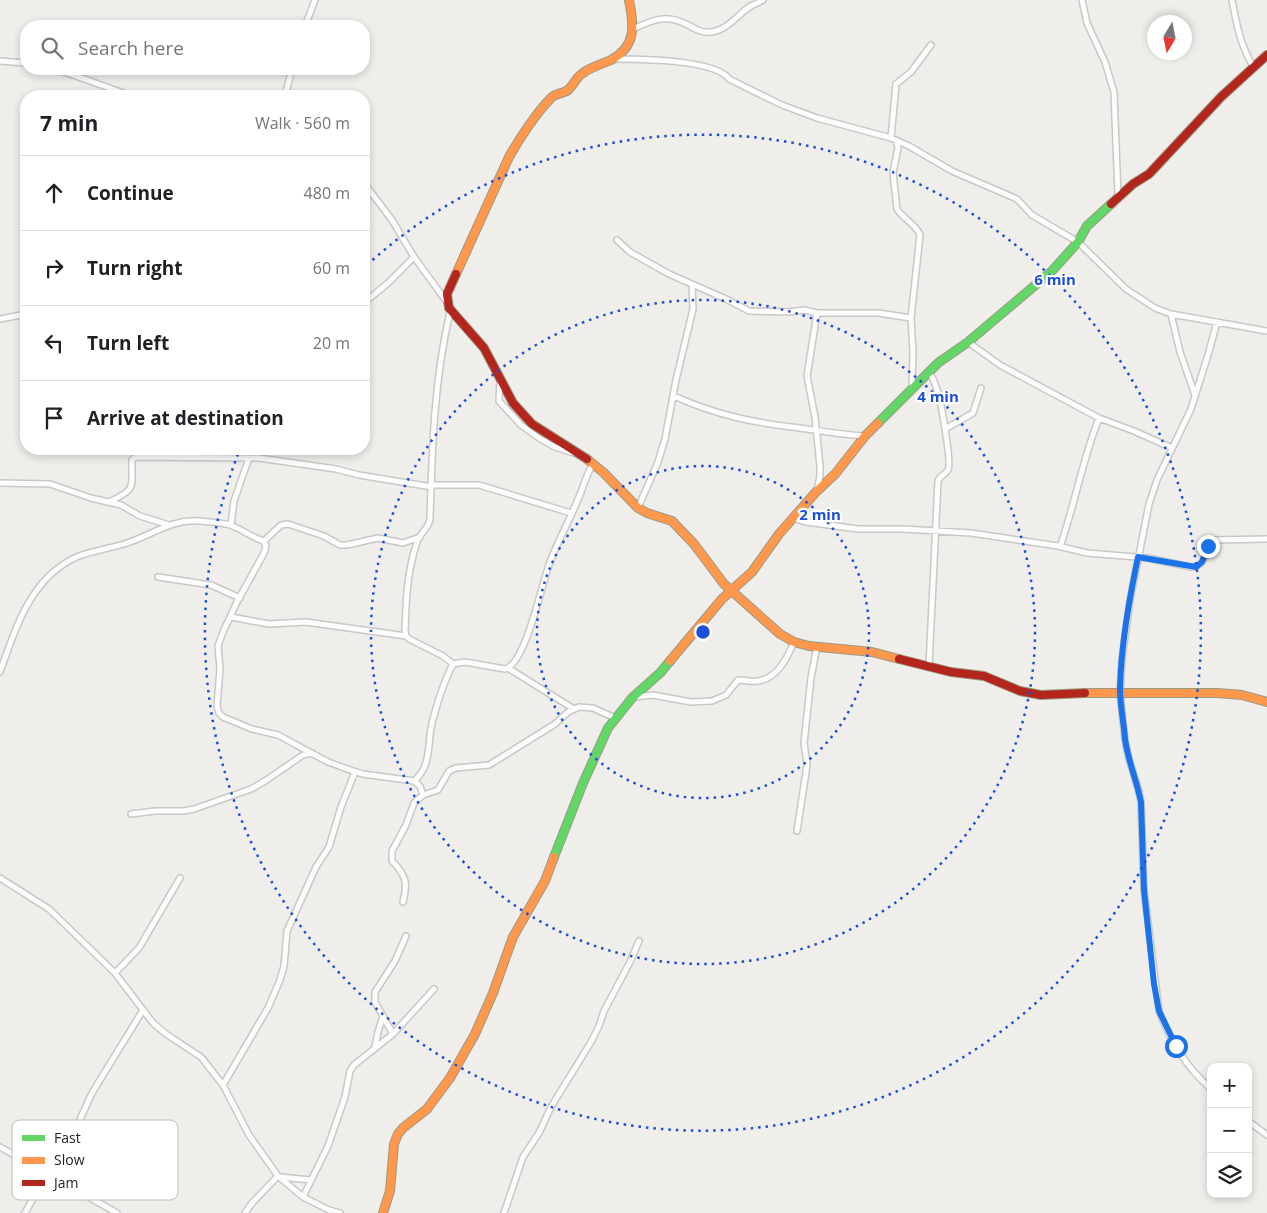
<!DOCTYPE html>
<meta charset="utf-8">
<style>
:root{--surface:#fff;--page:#f2f2f2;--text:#202124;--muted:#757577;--line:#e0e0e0}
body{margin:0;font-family:"Open Sans",sans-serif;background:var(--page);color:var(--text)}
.controls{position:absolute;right:15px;bottom:15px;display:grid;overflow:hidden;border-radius:10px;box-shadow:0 2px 8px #0003}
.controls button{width:45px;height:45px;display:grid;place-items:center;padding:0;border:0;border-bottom:1px solid var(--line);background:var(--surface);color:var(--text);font:25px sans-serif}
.compass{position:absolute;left:1147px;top:15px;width:45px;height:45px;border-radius:50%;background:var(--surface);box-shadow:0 2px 8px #0003;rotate:190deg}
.stop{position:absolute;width:15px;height:15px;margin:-11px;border:4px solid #1a73e8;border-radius:50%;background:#fff}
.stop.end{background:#1a73e8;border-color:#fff;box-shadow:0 1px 5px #0008}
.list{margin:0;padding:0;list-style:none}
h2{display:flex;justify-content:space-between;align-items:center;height:65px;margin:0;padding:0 20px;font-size:21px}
h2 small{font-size:16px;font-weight:400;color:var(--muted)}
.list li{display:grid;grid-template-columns:32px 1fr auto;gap:15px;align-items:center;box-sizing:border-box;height:75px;padding:0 20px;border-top:1px solid var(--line)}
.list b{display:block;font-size:19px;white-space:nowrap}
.list em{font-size:16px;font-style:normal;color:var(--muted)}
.icon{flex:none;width:28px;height:28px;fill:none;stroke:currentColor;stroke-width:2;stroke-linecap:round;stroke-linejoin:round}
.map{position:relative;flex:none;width:1267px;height:1213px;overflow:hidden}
.search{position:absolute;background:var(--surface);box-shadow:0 2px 8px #0003;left:20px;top:20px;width:350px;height:55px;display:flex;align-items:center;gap:12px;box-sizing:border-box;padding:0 18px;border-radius:20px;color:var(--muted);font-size:19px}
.panel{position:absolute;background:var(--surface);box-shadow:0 2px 8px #0003;left:20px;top:90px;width:350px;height:365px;border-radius:20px}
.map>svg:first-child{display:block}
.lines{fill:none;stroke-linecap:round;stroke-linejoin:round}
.street-casing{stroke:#c9c8c7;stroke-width:8}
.fast-casing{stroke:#999a82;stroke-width:10}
.slow-casing{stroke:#999a82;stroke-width:10}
.jam-casing{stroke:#999a82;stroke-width:10}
.street{stroke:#fdfcfc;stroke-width:5}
.fast{stroke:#63d668;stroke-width:8}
.slow{stroke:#ff974d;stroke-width:8}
.jam{stroke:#b3261e;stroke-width:8}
.route{stroke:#1a73e8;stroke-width:6}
.ring{fill:none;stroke:#1d4ed8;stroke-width:2.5;stroke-dasharray:2.5 5}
.key{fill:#fff;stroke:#bdbdbd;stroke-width:1}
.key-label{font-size:14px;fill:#222}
.centre{fill:#1d4ed8;stroke:#fff;stroke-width:2.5}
.ring-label{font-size:15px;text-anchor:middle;font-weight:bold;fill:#1d4ed8;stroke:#fff;stroke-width:4.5;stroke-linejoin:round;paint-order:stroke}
</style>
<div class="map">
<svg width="1267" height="1213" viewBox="0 0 1267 1213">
<rect width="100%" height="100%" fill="#f0eeeb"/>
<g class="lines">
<defs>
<path id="street" d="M1082 0 1087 23 1105 62 1114 92 1118 196
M1232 0C1237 27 1240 44 1254 68
M305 26 315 0
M633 29C654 19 667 14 688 25 695 29 702 33 710 32 726 31 737 16 749 7 754 4 759 3 763 0
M613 59C637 59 715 59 729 79L782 105 817 118 891 138 909 146 952 171 1017 199 1032 215 1078 242 1126 289 1155 308 1171 314 1267 331
M0 61 26 63
M56 69 132 96
M285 96 292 69
M891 138 896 84 911 72 931 45
M896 140 898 148 893 173 897 209C903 219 916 224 920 235L911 318 913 352 912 388
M364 183 392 220 414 257 446 301
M617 240 630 252 669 274 726 299 749 311 788 312 804 310 817 313H878L911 318
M364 303 388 283 414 257
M450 312C434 380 432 449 430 519 429 528 420 533 417 542 407 572 406 600 405 631L406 636 409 639 443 656 453 664
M1171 314 1180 352 1195 395
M0 319 26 314
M968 342 1000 365 1099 418 1134 431 1172 448
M500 381 499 401 521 425 539 438 555 447 574 453
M674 396C716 415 754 423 800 428 821 431 843 435 865 436
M945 429 973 413 981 388
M0 483 50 484 91 498 121 505 140 516 169 525
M432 485H479L571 513
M817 490 820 476V466L815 417 807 376 817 313
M109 502C138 488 131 488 132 460L135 457 259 458 336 469 359 475 432 487
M638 508 658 462 665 439 676 380 693 309 692 285
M793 518 806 522 858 529H903L971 533 1058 546 1087 553 1148 558 1191 567C1205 567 1206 553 1209 542L1212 540 1267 539
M231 525 234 501 249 458
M264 541 266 546 264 553 237 602 223 632 218 646 220 669 217 706 219 713 223 717 252 729 278 735 328 762 350 770 363 774 414 781 420 786 423 795
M1060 547C1075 504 1082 461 1099 418
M158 577 211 585 240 598
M231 617 269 624 306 622 406 636
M929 666 938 481C940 475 945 475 948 470 952 463 941 403 938 393 936 385 933 378 929 371
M508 668 574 709
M0 672C16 627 31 576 79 556 95 550 112 548 127 543 152 535 171 519 199 521 209 522 220 522 230 525 242 529 252 538 264 541L281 525 288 524 324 536 340 545H347L378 538 403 543 420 537
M634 697 653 695 691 702 712 701 726 695 738 680C745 680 752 682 758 681 778 678 787 658 794 642
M414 781C432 766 427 744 432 723 437 704 444 681 453 664L465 662 505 669C526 664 542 582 550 562 559 538 572 516 581 492 585 482 587 473 593 464
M131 814 155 811H183L194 809 251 789 265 781 303 755 312 753
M797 831 806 772 807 764 804 743 811 678 817 646
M0 878 49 909 115 973 153 1023 166 1034 201 1057 223 1085 249 1135 278 1176 303 1197 329 1210 340 1213
M403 902C408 883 406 875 392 861V851L406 825 414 803 423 795 438 790 449 771 456 768 489 765 555 724 568 712 579 707 593 708 615 718
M115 973 139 948 180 878
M393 1034 375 1002V992L395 961 406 936
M375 1047 378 1032 383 1016
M223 1085 268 1008 280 980 284 966 287 931 316 867 329 847 341 807 355 772
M1211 1089C1185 1066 1172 1043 1159 1011L1144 890 1141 802 1138 788 1129 759 1125 740 1120 692 1122 659 1130 600 1149 504 1157 480 1191 409 1208 355 1217 322
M1248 1121 1267 1135
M0 1147 117 1213
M280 1177 311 1180
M303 1197 328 1146 345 1097 350 1071 354 1065 393 1034 434 989
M25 1213 47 1173 72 1137 92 1093 143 1010
M245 1213 252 1203 278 1176
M504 1213 523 1157 539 1133 551 1107 591 1042 599 1026 604 1011 630 962 639 941"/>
<path id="fast" d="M878 423 938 363 968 342 1052 271 1078 242 1087 226 1111 204
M554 857 583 783 608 728 632 698 660 673 670 661"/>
<path id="slow" d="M456 274 509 157C519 139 537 112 551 98 555 93 563 94 568 90 574 85 576 77 583 73 591 67 602 64 611 60 637 46 634 25 629 0
M587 459 604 473 638 508 647 513 672 521 694 544 724 584 780 634 794 642 809 646 872 652 899 659
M670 661 722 599 752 572 779 534 816 492 836 473 865 436 878 423
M1085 693H1217L1242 695 1267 702
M383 1213 390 1191 394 1144 398 1134 403 1128 427 1109 450 1078 475 1034 493 993 513 937 545 881 554 857"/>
<path id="jam" d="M1111 204 1133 184 1149 174 1221 97 1267 55
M456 274 447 294 449 308 484 348 513 403 532 424 587 459
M899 659 951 672 984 676 1020 691 1041 695 1085 693"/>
</defs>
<!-- street casing -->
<use href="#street" class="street-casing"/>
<!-- fast casing -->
<use href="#fast" class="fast-casing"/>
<!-- slow casing -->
<use href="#slow" class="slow-casing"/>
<!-- jam casing -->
<use href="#jam" class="jam-casing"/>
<!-- street -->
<use href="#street" class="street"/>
<!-- fast -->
<use href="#fast" class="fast"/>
<!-- slow -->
<use href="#slow" class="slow"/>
<!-- jam -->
<use href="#jam" class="jam"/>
</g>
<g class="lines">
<!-- route -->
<path class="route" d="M1176 1046 1159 1011 1154 984 1144 890 1141 802C1137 781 1128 761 1125 739 1124 725 1120 703 1120 690 1121 645 1129 601 1138 557L1196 567 1202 562 1208 546"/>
</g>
<!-- distance rings -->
<g class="ring">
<circle cx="703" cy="632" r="166"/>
<circle cx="703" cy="632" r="332"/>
<path d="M367 265A498 498 0 1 1 240 449"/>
</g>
<!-- legend -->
<rect x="12" y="1120" width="166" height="80" rx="8" class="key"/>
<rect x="22" y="1135" width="23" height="6" fill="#63d668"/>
<rect x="22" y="1157" width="23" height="7" fill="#ff974d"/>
<rect x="22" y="1180" width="23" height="6" fill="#b3261e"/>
<g class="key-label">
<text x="54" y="1143">Fast</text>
<text x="54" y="1165">Slow</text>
<text x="54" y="1188">Jam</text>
</g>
<circle cx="703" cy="632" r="8" class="centre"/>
<g class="ring-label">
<text x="1055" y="285">6 min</text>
<text x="938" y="402">4 min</text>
<text x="820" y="520">2 min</text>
</g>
</svg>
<div class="controls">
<button>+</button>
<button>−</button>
<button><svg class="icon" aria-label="layers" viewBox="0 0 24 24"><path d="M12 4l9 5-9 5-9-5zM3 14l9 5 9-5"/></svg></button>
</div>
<svg class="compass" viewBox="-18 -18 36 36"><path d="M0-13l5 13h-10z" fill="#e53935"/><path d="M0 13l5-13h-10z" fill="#757577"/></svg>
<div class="stop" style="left:1176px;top:1046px"></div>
<div class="stop end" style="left:1208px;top:546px"></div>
<div class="search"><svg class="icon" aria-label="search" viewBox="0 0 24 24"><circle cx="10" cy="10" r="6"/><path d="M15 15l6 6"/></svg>Search here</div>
<section class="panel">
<h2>7 min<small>Walk · 560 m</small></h2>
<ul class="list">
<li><svg class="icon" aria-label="ahead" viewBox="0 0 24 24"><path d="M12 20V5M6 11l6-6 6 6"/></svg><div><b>Continue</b></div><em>480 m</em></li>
<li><svg class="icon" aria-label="right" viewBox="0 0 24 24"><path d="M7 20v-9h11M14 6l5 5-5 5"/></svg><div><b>Turn right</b></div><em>60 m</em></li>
<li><svg class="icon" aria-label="left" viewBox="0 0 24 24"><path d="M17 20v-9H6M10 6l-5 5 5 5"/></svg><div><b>Turn left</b></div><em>20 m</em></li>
<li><svg class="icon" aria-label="arrive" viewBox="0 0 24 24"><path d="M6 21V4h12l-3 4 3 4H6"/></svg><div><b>Arrive at destination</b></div></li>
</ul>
</section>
</div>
